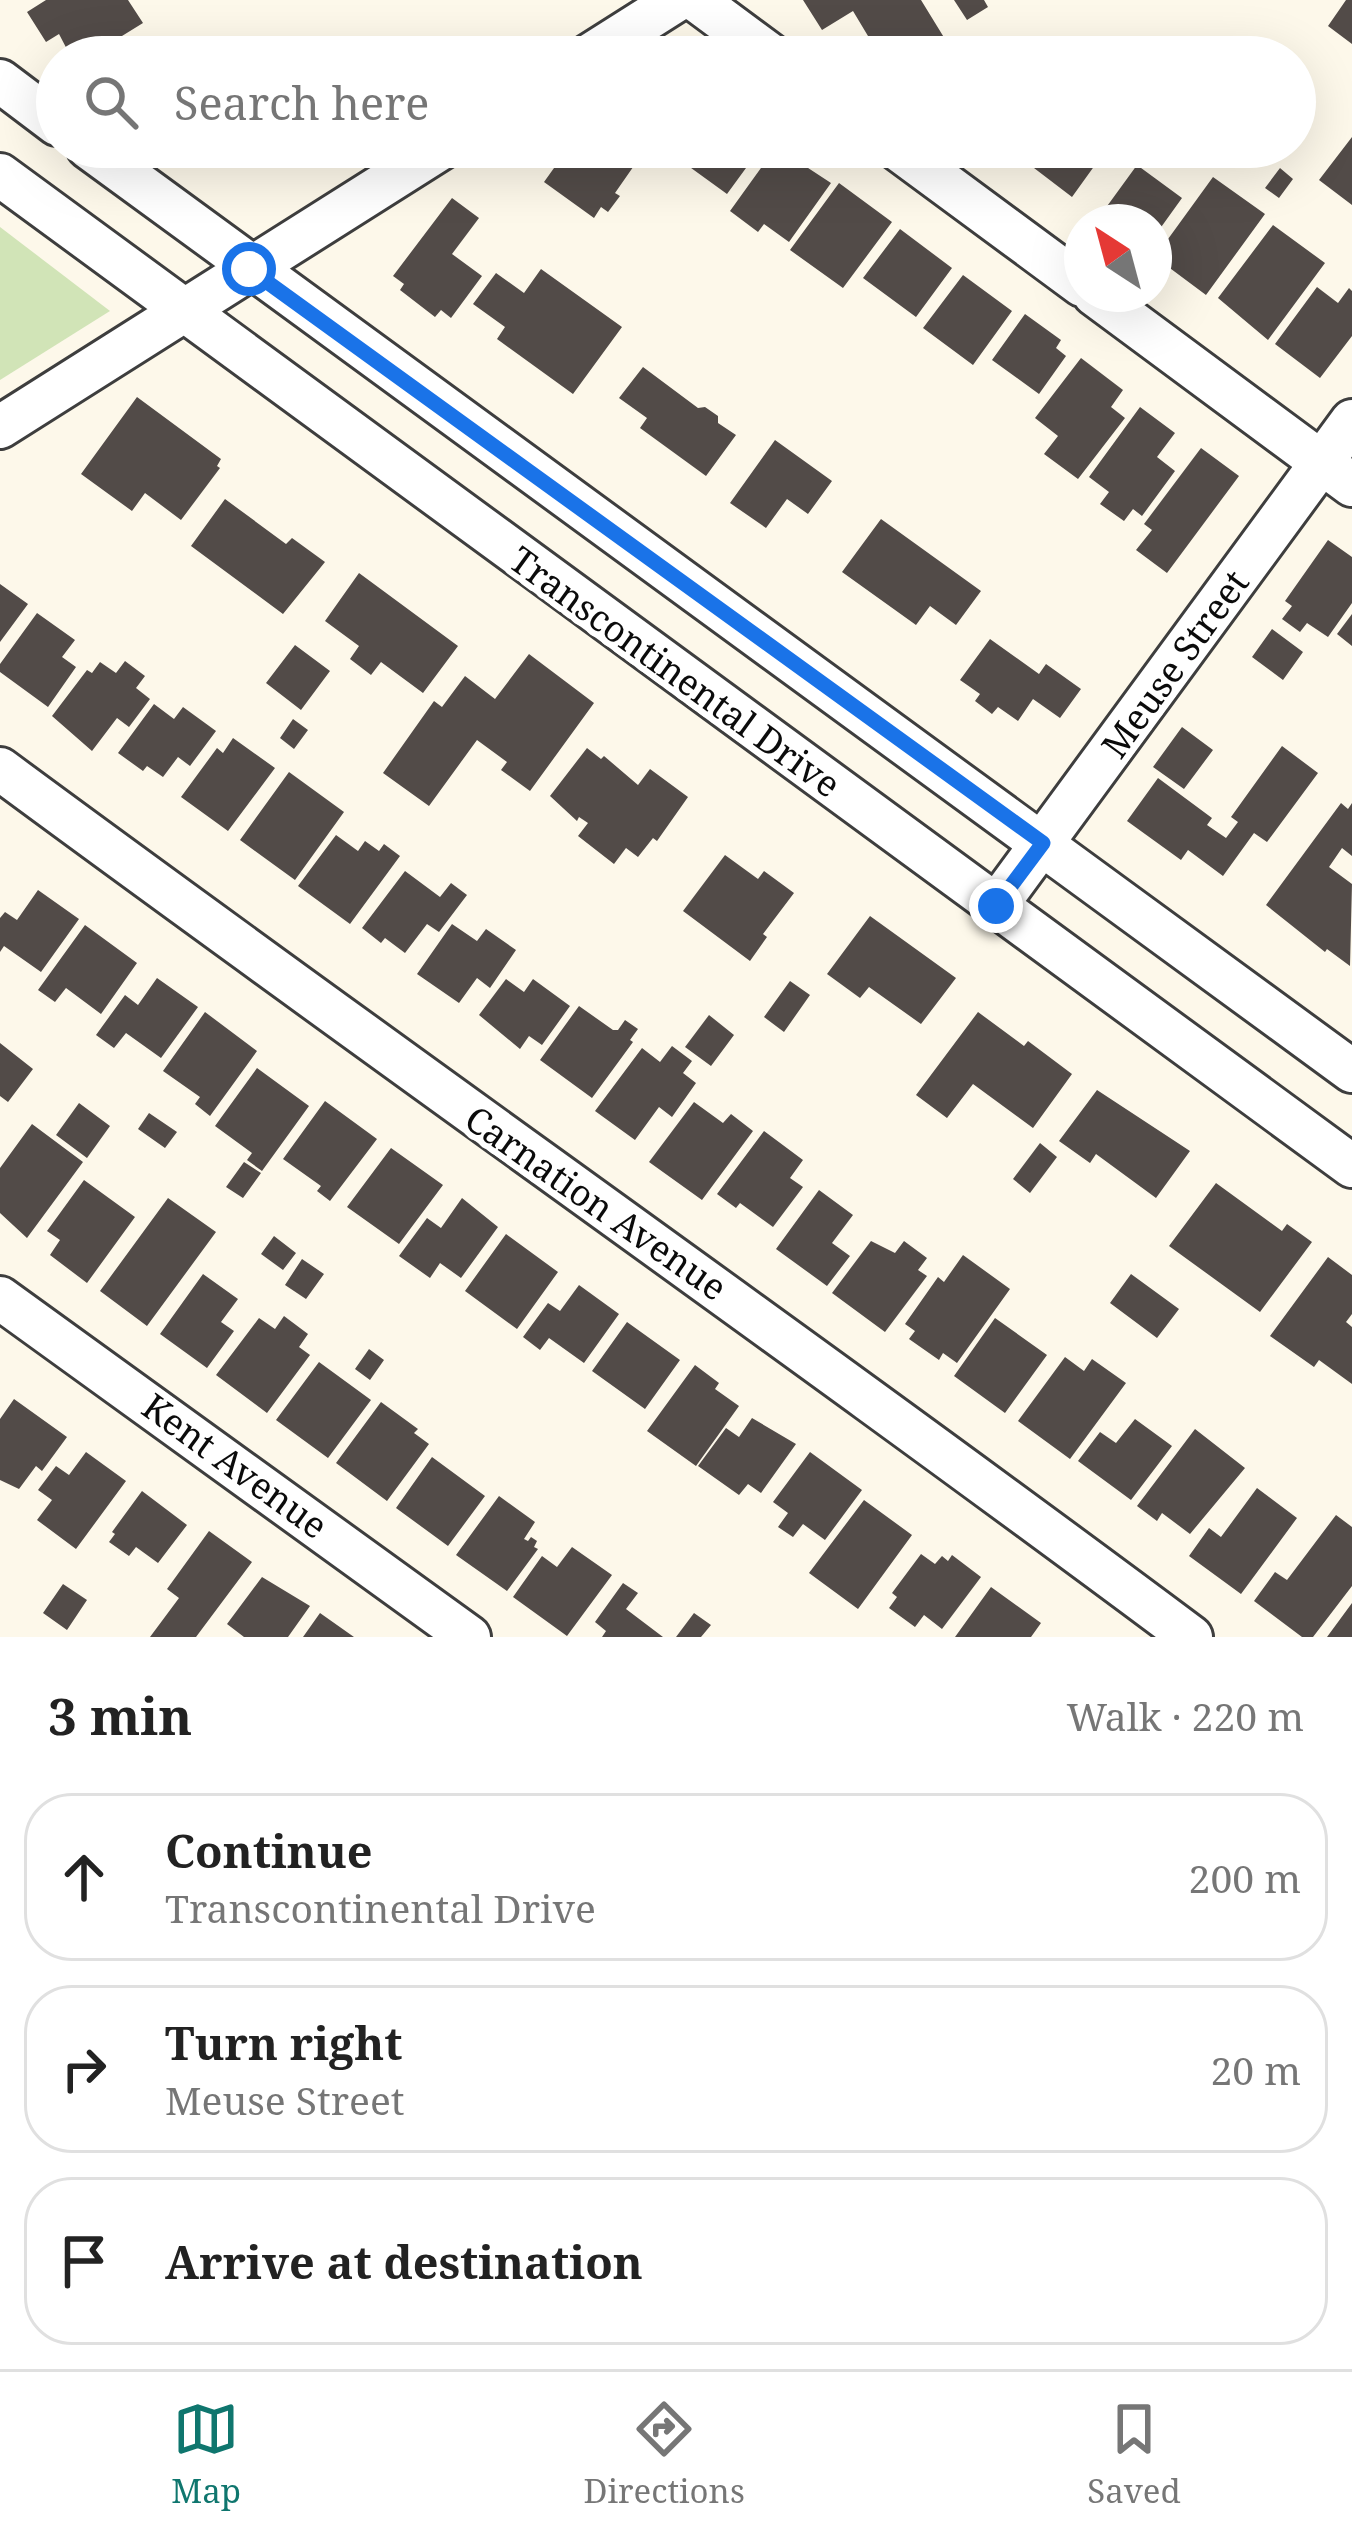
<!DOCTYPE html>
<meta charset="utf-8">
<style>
:root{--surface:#fff;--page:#f6f6f6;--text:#222;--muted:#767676;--line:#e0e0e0;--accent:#0f766e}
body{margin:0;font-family:"Noto Serif",serif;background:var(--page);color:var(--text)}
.compass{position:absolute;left:1064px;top:204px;width:108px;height:108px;border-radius:50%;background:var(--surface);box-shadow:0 12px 48px #0002;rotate:324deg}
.stop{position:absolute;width:36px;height:36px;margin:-27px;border:9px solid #1a73e8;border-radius:50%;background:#fff}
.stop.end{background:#1a73e8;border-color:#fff;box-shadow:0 3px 12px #0008}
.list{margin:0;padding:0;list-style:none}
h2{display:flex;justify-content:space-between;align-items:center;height:156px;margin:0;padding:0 48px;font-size:51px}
h2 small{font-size:39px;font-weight:400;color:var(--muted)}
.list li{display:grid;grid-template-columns:78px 1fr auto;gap:36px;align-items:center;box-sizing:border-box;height:168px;margin:0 24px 24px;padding:0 24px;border:3px solid var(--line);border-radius:48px}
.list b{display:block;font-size:45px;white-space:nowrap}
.list p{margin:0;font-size:39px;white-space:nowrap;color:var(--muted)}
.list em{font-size:39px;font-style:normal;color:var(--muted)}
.icon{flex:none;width:66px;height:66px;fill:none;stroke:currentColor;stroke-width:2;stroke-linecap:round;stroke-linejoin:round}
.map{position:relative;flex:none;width:1352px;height:1637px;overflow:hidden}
.search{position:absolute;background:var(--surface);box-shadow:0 12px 48px #0002;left:36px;right:36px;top:36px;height:132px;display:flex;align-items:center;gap:30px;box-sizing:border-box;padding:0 42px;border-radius:66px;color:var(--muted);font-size:45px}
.sheet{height:732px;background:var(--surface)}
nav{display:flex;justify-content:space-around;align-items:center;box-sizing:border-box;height:168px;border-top:3px solid var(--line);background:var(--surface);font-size:33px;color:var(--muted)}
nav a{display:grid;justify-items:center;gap:6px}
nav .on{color:var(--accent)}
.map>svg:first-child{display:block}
.green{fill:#d1e4b7}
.building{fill:#524b48}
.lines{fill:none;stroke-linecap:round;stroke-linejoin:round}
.minor-casing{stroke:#3e3e3e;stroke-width:48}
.minor{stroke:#fff;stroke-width:42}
.route{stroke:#1a73e8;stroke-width:15}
.labels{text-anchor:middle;stroke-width:12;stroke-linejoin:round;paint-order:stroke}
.street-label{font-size:36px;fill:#0b0b0b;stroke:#fff}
</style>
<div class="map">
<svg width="1352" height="1637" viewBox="0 0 1352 1637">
<rect width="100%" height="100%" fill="#fdf8ea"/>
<!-- green -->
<path class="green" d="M0 227 110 311 0 380Z"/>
<!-- building -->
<path class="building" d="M46 0H128L143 23 88 57H71L59 34 46 42 27 12Z
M803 0H921L948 44 927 57H872L865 45 871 41 853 11 822 30Z
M954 0H984L988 7 967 20Z
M1346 0H1352V44L1328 26Z
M1295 112 1311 125 1295 145Z
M1352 137V205L1319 180Z
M569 147H620L638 160 615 193 620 196 608 212 601 207 594 218 544 182Z
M673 147H718L746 168 727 194 669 152Z
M776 147 831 183 789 242 764 224 758 232 730 211Z
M1005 147H1037L1026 162Z
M1049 147H1108L1072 197 1034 168Z
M1137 165 1182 198 1154 237V222L1097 220Z
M1280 168 1293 179 1279 198 1265 188Z
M1213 177 1265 214 1206 295 1155 257Z
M839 183 892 222 843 288 790 250Z
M452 198 479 218 452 254 482 276 451 318 441 310 435 317 400 290 404 284 393 276Z
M1273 225 1325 263 1268 340 1218 298Z
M900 229 952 268 916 317 863 278Z
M541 269 622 327 573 394 497 339 505 327 473 304 496 273 524 293Z
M963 275 1012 311 973 365 923 328Z
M1317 287 1338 303 1349 288 1352 291V336L1320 378 1275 344Z
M1025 314 1061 340 1056 348 1066 356 1039 394 992 360Z
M1081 358 1123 390 1111 407 1125 418 1078 479 1044 454 1058 436 1035 418Z
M643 367 698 408 705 407 718 416V423L736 435 706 476 640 428 647 418 619 398Z
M137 397 221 459 217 466 220 468 181 520 145 493 132 511 81 474Z
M1140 407 1175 433 1157 457 1175 471 1142 516 1133 509 1124 521 1100 504 1109 492 1089 477Z
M775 440 832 481 808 514 787 499 766 528 730 503Z
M1201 448 1239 476 1167 573 1136 550 1152 530 1144 524Z
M225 499 286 544 292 538 325 562 283 614 191 546Z
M881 519 981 591 956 625 930 606 916 625 842 572Z
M1328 540 1352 557V603L1328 637 1307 623 1300 632 1282 619 1292 606 1285 601Z
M359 573 458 646 423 693 381 662 371 675 350 659 359 646 325 621Z
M0 584 28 604 0 642Z
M37 613 75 640 62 657 76 667 48 707 0 672V664Z
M1352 614V646L1337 634Z
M1272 629 1303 652 1283 680 1252 657Z
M990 639 1039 674 1046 664 1081 689 1060 718 1033 699 1018 721 998 707 992 714 975 701 980 694 960 680Z
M295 645 330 671 301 710 266 683Z
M529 654 594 703 530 791 501 770 507 762 477 740 429 806 383 773 434 701 442 707 465 676 495 699Z
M125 661 145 676 136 688 150 699 129 727 117 718 92 751 52 716 87 670 92 673 100 662 116 673Z
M154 704 174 719 183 707 216 731 190 766 178 757 163 777 147 766 143 771 118 753Z
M293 719 308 730 294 749 280 738Z
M1182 727 1213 750 1184 789 1153 767Z
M233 738 275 768 228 831 181 797 217 748 223 753Z
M1282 746 1318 773 1267 842 1254 833 1223 876 1188 850 1181 860 1127 821 1158 778 1212 818 1207 825 1226 838 1238 822 1231 817Z
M587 748 601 759 604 756 638 785 650 769 688 797 657 841 653 838 638 857 626 848 614 864 578 836 588 823 579 817 577 821 550 796Z
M289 772 344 812 295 880 240 840Z
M1341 803 1348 809 1352 803V856L1342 848 1329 867 1352 884 1350 966 1327 949 1325 952 1266 905Z
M336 835 358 851 365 841 379 851 384 844 400 856 350 924 298 886Z
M725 855 758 879 764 871 794 893 763 934 767 937 750 961 683 911Z
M405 871 440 897 451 883 467 895 439 932 427 924 405 953 385 938 381 943 362 928Z
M38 890 79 919 41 972 4 946 0 952V918L5 912 17 920Z
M870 916 956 978 921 1024 869 987 860 998 827 974Z
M452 924 477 941 486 929 516 950 490 988 477 978 459 1003 417 974Z
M85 925 137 963 101 1014 66 988 55 1002 38 990Z
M157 978 198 1007 161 1058 126 1033 114 1048 96 1035 125 995 138 1005Z
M506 979 524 992 533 979 570 1006 542 1045 529 1036 520 1049 479 1015Z
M790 981 810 995 784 1032 764 1017Z
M579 1006 613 1030H618L625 1020 638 1029 630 1040 633 1042 592 1098 540 1060Z
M205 1012 257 1051 210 1116 195 1104 200 1097 163 1071Z
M978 1012 1024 1046 1028 1041 1072 1074 1033 1128 973 1084 947 1118 916 1095Z
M709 1015 734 1035 711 1066 685 1047Z
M0 1043 33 1069 8 1102 0 1096Z
M672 1046 692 1061 683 1073 696 1083 672 1117 659 1107 635 1140 595 1111 642 1048 660 1062Z
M257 1068 309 1106 262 1171 247 1160 252 1153 215 1126Z
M1097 1090 1190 1151 1156 1198 1096 1154 1090 1163 1059 1141Z
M325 1101 377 1139 330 1201 317 1191 321 1186 283 1159Z
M694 1102 723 1123 731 1114 753 1131 702 1200 649 1162Z
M79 1103 110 1126 87 1158 56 1135Z
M149 1113 177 1132 165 1148 138 1129Z
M32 1124 83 1162 27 1238 0 1213V1168Z
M764 1131 803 1160 790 1178 803 1187 773 1227 740 1203 736 1208 717 1194Z
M1040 1143 1057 1157 1030 1193 1013 1179Z
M391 1148 443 1185 399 1244 347 1207Z
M244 1162 261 1173 243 1198 226 1187Z
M84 1180 135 1217 87 1283 50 1255 60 1240 47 1231Z
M1216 1183 1282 1231 1287 1224 1312 1242 1260 1312 1169 1246Z
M819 1190 853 1215 832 1243 850 1256 827 1286 776 1249Z
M168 1198 216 1232 147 1326 100 1291Z
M462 1198 498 1227 461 1278 440 1263 430 1278 399 1256 427 1218 441 1228Z
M506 1234 558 1272 517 1329 465 1291Z
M274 1236 296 1253 283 1270 261 1254Z
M871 1241 895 1253 904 1241 927 1258 918 1270 927 1276 885 1332 832 1293Z
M963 1255 1010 1289 957 1363 943 1353 939 1360 909 1339 915 1331 905 1324 938 1277 944 1282Z
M1328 1257 1352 1275V1314L1346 1322 1352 1327V1384L1319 1360 1314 1367 1270 1336Z
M302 1259 324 1274 306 1299 285 1285Z
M203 1274 238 1299 221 1322 234 1331 207 1368 160 1334Z
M1131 1274 1179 1309 1157 1338 1110 1303Z
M579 1285 619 1314 584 1363 549 1338 540 1350 523 1337 548 1303 560 1311Z
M284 1316 308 1334 299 1347 310 1355 267 1413 216 1375 259 1318 275 1329Z
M995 1318 1047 1355 1005 1413 954 1376Z
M627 1322 680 1360 645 1409 592 1371Z
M369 1349 384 1360 370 1380 355 1369Z
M1065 1357 1084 1371 1092 1359 1126 1383 1070 1459 1018 1421Z
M319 1362 371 1400 328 1458 276 1420Z
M695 1365 719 1383 715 1389 739 1406 696 1466 647 1431Z
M14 1399 67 1437 42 1471 36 1466 19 1489 0 1480V1419Z
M381 1402 418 1429 414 1433 429 1444 387 1501 336 1463Z
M752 1418 796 1444 761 1493 748 1484 739 1495 698 1466 726 1428 739 1437Z
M1135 1419 1172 1446 1131 1500 1078 1461 1100 1432 1116 1443Z
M1195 1429 1245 1468 1190 1534 1162 1513 1157 1521 1137 1506Z
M86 1452 126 1481 76 1549 37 1520 52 1500 38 1490 56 1466 69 1475Z
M810 1452 862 1490 825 1540 803 1524 793 1537 778 1527 788 1513 773 1502Z
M432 1457 485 1496 448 1546 396 1508Z
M1257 1488 1297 1518 1241 1594 1189 1556 1209 1528 1221 1537Z
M142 1491 187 1525 158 1563 136 1547 129 1556 109 1542 115 1534 112 1532Z
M499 1496 535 1522 524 1539 528 1541 531 1537 537 1541 534 1547 538 1549 507 1591 456 1555Z
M864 1500 912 1535 858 1609 809 1573Z
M1336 1515 1352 1527V1586L1313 1637H1302L1254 1601 1275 1572 1287 1580Z
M209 1531 252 1562 196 1637H150L179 1598 167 1589Z
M572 1547 612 1575 567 1636 513 1597 542 1556 557 1567Z
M921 1554 935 1564 942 1556 948 1561 952 1555 981 1577 942 1629 924 1615 915 1627 889 1608 897 1597 892 1593Z
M262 1577 310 1606 288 1637H244L227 1624Z
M623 1583 638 1593 626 1609 663 1637H602L606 1631 595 1622Z
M63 1584 87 1600 67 1630 43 1613Z
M991 1587 1041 1623 1031 1637H955Z
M1352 1603V1637H1327Z
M320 1613 354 1637H303Z
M694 1613 711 1625 701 1637H676Z"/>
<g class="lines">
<defs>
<path id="minor" d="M696 0 773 57
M587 57 677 0
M0 81 57 124
M88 147 1352 1071
M895 147 1082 285
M0 175 1352 1166
M1094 294 1352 485
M0 427 443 147
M0 769C395 1061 797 1343 1191 1637
M996 906 1352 421
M0 1298 469 1637"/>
</defs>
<!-- minor casing -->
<use href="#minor" class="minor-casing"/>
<!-- minor -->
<use href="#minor" class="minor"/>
</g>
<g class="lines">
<!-- route -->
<path class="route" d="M249 269 1043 843 996 906"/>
</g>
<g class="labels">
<!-- street labels -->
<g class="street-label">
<text transform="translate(1175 664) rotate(-54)" y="13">Meuse Street</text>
<text transform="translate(675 672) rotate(36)" y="13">Transcontinental Drive</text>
<text transform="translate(596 1203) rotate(35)" y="13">Carnation Avenue</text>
<text transform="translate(235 1466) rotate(36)" y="13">Kent Avenue</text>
</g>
</g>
</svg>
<svg class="compass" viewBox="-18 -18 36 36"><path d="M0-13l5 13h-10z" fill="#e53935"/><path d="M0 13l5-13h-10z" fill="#767676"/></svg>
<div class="stop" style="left:249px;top:269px"></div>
<div class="stop end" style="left:996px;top:906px"></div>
<div class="search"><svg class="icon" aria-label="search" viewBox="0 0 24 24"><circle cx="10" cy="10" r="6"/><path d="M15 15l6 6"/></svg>Search here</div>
</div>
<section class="sheet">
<h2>3 min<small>Walk · 220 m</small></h2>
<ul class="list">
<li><svg class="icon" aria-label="ahead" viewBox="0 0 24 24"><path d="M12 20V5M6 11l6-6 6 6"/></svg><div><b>Continue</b><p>Transcontinental Drive</p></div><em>200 m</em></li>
<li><svg class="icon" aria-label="right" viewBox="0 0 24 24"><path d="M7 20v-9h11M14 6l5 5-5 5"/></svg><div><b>Turn right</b><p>Meuse Street</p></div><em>20 m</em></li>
<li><svg class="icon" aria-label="arrive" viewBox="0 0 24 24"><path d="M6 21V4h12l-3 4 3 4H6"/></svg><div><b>Arrive at destination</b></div></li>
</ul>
</section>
<nav>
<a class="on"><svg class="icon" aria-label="map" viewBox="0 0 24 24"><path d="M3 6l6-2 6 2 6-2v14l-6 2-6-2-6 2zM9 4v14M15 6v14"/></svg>Map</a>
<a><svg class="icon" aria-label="directions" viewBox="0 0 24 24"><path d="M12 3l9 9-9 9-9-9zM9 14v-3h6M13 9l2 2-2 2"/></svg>Directions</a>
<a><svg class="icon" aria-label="saved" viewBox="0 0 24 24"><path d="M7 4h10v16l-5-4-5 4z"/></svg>Saved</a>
</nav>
